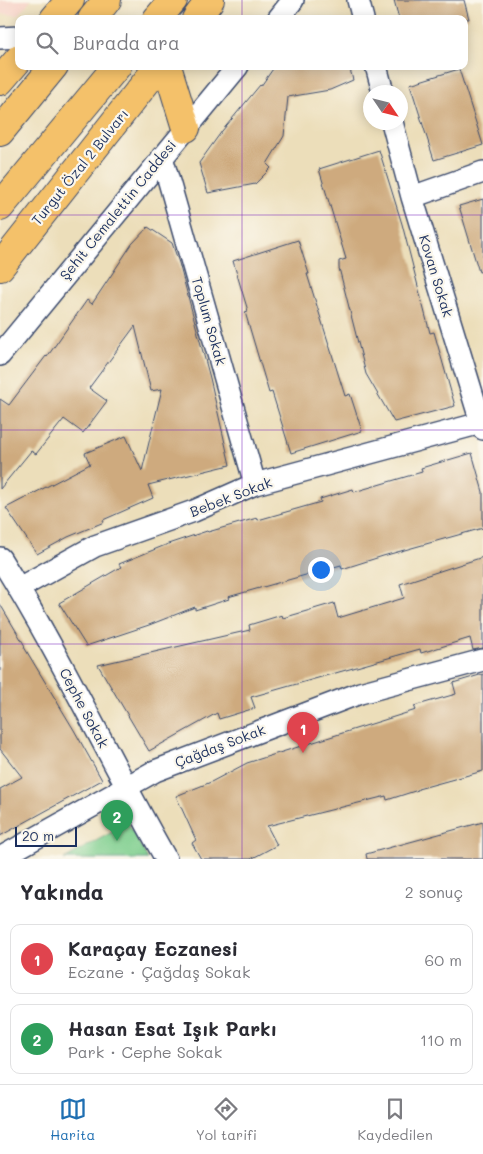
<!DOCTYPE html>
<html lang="tr">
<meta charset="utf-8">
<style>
:root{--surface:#fff;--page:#f7f7f7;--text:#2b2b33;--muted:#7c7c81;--line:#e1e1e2;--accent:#1f6fb2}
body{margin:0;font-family:Mali,sans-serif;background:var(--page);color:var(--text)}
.compass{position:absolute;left:363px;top:85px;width:45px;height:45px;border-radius:50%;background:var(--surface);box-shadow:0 2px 12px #0003;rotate:125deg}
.scale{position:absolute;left:15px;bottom:12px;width:62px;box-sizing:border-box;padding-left:5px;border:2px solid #1b2f5e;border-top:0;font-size:14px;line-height:18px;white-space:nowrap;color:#1b2f5e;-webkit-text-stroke:4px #fbf7ec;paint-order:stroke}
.you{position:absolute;left:320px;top:569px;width:18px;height:18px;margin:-12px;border:4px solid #fff;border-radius:50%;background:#1a73e8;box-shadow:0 0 0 8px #1a73e833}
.badge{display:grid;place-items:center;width:32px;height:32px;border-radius:50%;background:var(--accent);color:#fff;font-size:16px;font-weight:700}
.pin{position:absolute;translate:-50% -41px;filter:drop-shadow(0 1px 2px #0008)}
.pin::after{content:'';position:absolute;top:26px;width:18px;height:15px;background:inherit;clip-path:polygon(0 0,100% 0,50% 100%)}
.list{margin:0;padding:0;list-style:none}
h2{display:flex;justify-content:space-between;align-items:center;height:65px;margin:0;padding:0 20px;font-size:21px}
h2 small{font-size:16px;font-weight:400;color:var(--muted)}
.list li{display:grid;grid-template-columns:32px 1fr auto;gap:15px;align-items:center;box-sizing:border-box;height:70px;margin:0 10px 10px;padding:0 10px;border:1px solid var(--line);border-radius:10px}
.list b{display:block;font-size:19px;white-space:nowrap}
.list p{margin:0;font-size:16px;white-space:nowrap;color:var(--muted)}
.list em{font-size:16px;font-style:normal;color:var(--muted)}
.icon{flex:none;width:28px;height:28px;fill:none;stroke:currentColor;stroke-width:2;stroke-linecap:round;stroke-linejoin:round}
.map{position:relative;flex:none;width:483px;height:859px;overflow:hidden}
.search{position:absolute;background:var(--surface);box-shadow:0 2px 12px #0003;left:15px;right:15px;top:15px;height:55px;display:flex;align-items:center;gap:12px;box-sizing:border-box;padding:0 18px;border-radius:10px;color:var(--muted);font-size:19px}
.sheet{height:225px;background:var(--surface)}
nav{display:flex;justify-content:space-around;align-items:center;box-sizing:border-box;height:70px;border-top:1px solid var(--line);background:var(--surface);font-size:14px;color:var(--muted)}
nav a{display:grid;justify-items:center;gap:2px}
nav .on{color:var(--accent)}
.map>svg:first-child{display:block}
.built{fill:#f7d1c6}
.green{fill:#7fcf8f;stroke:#4d7f76}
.building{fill:#ceaa7e}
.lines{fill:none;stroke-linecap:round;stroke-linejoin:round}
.minor-casing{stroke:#3a496c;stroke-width:24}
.highway-casing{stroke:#3a496c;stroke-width:30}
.minor{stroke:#fff;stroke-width:21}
.highway{stroke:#f4c16a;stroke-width:28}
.grid{fill:none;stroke:#7b2cbf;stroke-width:1;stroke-opacity:0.55}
.labels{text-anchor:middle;stroke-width:4.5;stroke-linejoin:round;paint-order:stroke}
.street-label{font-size:14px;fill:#1b2f5e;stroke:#fbf7ec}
</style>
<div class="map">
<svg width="483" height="859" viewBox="0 0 483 859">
<rect width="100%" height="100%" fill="#fbf7ec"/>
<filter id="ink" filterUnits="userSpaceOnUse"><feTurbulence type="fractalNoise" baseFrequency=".02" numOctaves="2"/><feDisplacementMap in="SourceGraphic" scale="10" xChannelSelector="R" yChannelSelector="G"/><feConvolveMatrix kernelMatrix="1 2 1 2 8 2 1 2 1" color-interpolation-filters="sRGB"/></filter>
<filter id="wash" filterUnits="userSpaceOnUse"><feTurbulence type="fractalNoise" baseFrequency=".0096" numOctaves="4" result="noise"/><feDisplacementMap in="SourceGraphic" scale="20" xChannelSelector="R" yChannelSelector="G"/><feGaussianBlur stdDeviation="1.12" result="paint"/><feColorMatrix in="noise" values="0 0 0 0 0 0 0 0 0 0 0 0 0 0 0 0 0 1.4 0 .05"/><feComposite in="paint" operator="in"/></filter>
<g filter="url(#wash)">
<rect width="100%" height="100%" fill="#ecdeba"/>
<!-- built -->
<path class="built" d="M0 0H31L18 15 0 14Z"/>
<!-- green -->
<path class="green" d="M128 823 148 859H64Z"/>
<g id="blocks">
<!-- building -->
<path class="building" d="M394 0H464L469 19H399Z
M275 66H349L353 80 330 90 288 97 284 136 267 164 271 168 255 184 208 193 199 163 222 131 260 85 261 86Z
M459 69 483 145 434 160 410 84Z
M379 150 402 224 430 333 434 332 455 406 394 422 366 374 339 268V261L346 259 319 169Z
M483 199V271L479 272 459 206Z
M148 227 172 243 179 263 210 378 230 465 148 485 153 498 103 520 104 522 68 537 37 554 6 508 90 464 85 453 126 436 142 471 162 389 151 391 135 326 89 388 107 401 83 433 64 419 36 454 31 451 0 489V399L9 405 46 356 47 357 87 300 92 304 132 244Z
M298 240 309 274H307L345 396 350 394 362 431 291 453 272 392 269 393 245 312 248 311 233 261Z
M472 453 483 492V528L383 556 342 569 341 565 228 597 229 599 195 610V607L149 625 86 646 59 603 121 567 119 564 168 544 207 531 208 532 257 518 258 520 321 502 320 499 353 489 354 492 422 472 421 468Z
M483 557V648L473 650 470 638 421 653 420 649 251 697 255 708 219 719 217 713 149 751 98 665 250 630 249 625 282 615 283 618 334 603 338 618 404 598 400 584Z
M0 604 25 646 24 647 74 730 102 780 0 836V789L22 777 0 749Z
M483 674V771L418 789V790L387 800 386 796 267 826 277 845 251 859H201L192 843 196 840 176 796 211 782 247 763 416 710 414 706 456 694 453 683Z
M483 822V859H367L366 854Z"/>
</g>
</g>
<g filter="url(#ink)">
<use href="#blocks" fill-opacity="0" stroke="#3a496c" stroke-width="1"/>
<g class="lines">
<defs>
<path id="minor" d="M358 0 363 19
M278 19 293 0
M0 38 19 37
M376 66 383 92
M392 122 412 197 483 429
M162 157 255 484
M412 197 483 172
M0 355 238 66
M0 558C61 655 109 759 166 859
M19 588 95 546 194 511 255 484 481 423
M0 858 155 771 360 693 483 660"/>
<path id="highway" d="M54 19 70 0
M92 19 107 0
M157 19 173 0
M196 19 210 0
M167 66 186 128
M0 81 19 59
M0 132 54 66
M0 207 117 66
M0 267 159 66"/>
</defs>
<!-- minor casing -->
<use href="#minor" class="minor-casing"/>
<!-- highway casing -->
<use href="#highway" class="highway-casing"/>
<!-- minor -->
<use href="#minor" class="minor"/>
<!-- highway -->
<use href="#highway" class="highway"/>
</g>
</g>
<!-- grid -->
<path class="grid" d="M242 0V19M242 66V859M0 215H483M0 430H483M0 644H483"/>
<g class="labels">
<!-- street labels -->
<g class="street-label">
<text transform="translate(80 167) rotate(-51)" y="5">Turgut Özal 2 Bulvarı</text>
<text transform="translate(118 210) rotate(-51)" y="5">Şehit Cemalettin Caddesi</text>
<text transform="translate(436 276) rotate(73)" y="5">Kovan Sokak</text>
<text transform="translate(209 321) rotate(74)" y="5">Toplum Sokak</text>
<text transform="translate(231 497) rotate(-21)" y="5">Bebek Sokak</text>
<text transform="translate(84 708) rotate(62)" y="5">Cephe Sokak</text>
<text transform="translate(220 746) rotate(-21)" y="5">Çağdaş Sokak</text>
</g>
</g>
</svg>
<svg class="compass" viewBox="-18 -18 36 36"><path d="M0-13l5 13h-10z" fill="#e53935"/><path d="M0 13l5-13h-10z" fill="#7c7c81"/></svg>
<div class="scale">20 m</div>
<div class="you"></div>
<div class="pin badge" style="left:303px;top:753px;background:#e0444e">1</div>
<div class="pin badge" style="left:117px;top:841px;background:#2e9e5b">2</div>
<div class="search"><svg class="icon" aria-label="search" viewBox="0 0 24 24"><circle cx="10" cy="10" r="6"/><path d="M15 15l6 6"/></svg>Burada ara</div>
</div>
<section class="sheet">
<h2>Yakında<small>2 sonuç</small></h2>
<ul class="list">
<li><span class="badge" style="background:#e0444e">1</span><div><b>Karaçay Eczanesi</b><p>Eczane · Çağdaş Sokak</p></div><em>60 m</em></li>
<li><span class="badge" style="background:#2e9e5b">2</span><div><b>Hasan Esat Işık Parkı</b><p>Park · Cephe Sokak</p></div><em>110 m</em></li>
</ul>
</section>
<nav>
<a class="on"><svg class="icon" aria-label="map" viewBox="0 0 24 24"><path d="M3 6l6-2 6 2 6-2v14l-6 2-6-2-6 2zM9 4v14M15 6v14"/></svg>Harita</a>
<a><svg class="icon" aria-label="directions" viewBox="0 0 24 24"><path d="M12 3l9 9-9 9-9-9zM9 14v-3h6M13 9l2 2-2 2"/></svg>Yol tarifi</a>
<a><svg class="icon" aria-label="saved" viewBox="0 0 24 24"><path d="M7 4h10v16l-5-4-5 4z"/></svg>Kaydedilen</a>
</nav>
